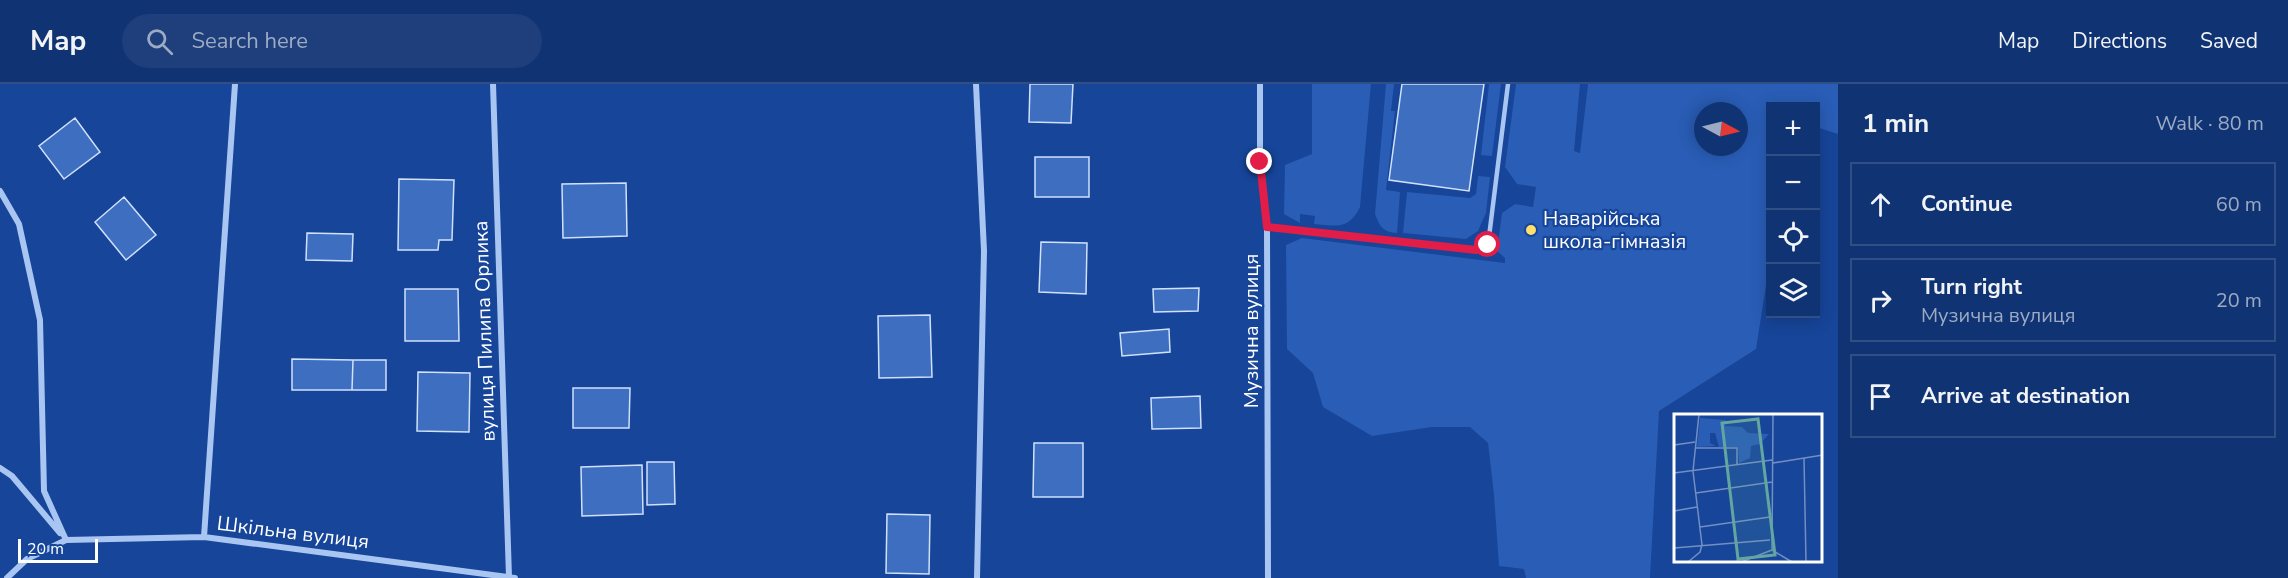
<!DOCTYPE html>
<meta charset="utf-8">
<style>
:root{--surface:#103473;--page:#1e3f7b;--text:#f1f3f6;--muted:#9caac4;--line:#304f85}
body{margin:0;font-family:"Nunito Sans",sans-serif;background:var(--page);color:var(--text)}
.controls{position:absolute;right:18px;top:18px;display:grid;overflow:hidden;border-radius:0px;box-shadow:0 3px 15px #0003}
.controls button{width:54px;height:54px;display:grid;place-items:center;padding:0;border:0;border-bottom:2px solid var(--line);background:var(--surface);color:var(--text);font:30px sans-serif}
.compass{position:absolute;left:1694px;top:18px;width:54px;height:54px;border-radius:50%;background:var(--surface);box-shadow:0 3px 15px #0003;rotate:97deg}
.scale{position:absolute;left:18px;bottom:15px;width:80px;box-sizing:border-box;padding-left:6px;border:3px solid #fff;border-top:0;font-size:16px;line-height:21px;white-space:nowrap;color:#fff;-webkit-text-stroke:4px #164599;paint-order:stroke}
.stop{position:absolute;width:18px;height:18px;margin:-14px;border:4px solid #e11d48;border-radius:50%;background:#fff}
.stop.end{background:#e11d48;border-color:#fff;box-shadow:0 2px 6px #0008}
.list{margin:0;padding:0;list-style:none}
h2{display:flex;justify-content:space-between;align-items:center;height:78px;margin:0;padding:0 24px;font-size:26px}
h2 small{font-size:20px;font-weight:400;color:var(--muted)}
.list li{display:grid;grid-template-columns:39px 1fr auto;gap:18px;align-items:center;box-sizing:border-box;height:84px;margin:0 12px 12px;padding:0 12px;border:2px solid var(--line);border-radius:0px}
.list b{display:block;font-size:22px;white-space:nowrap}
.list p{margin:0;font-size:20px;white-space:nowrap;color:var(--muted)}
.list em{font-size:20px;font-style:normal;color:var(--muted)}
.icon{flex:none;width:33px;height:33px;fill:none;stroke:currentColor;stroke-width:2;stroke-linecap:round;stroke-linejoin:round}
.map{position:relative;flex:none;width:1838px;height:494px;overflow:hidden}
header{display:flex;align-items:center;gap:36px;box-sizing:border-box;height:84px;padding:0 30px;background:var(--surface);border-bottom:2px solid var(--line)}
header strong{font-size:28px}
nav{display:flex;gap:33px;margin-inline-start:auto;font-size:21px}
.search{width:420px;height:54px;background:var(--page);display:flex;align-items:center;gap:15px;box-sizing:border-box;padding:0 21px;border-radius:33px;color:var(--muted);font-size:22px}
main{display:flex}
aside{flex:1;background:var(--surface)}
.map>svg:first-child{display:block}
.green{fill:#295db6;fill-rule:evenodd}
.building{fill:#3e6ec0;stroke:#d1e1fc;stroke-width:1.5}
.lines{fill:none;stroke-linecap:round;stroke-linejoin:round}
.lane{stroke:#a9c5f2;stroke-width:4.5}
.street{stroke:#a9c5f2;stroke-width:6}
.route{stroke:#e11d48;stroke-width:8}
.poi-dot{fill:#ffe06a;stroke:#164599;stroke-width:2}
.labels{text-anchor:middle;stroke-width:4.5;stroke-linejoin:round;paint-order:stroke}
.poi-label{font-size:20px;fill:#fff;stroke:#164599;text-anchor:start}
.street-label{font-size:20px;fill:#fff;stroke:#164599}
.inset-road{fill:none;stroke:#738fc2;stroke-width:1.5}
.view{fill:#63a6a1;fill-opacity:0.15;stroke:#63a6a1;stroke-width:3}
.inset-edge{fill:none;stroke:#fff;stroke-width:3}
</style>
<header>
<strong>Map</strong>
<div class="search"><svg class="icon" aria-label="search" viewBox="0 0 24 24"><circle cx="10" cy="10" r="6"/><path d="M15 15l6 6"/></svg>Search here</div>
<nav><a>Map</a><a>Directions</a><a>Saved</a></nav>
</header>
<main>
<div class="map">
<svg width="1838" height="494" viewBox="0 0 1838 494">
<rect width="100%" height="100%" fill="#164599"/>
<!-- green -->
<path class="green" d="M1312 0H1371L1360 123C1349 146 1336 142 1314 140L1315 132 1300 130V139L1284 130 1285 81 1312 70Z
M1386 0H1394L1391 27H1395L1386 106 1400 108 1397 149C1383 148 1380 143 1375 130Z
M1489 0H1501L1492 72 1481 71Z
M1516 0H1580L1574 67 1580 69 1588 0H1838V50L1816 43V22H1770V176L1756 265 1659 327 1650 494H1526L1524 485 1499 482 1494 411 1488 359 1470 343H1432L1372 352 1323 323 1313 289 1287 265 1286 161 1302 154 1505 179V174L1497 167 1502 129 1515 120 1533 123 1536 103 1517 100 1505 83ZM1703 27H1739V63H1703Z
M1478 92 1490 93 1486 129 1478 147 1466 155 1403 149 1407 108 1470 114 1476 110Z"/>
<!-- building -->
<path class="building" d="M1030 0H1073L1071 39 1029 38Z
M1402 0H1484L1469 107 1389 96Z
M75 34 100 68 64 95 39 62Z
M1035 73H1089V113H1035Z
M399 95 454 96 452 156H439L438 166H398Z
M626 99 627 152 563 154 562 100Z
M124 113 156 151 126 176 95 138Z
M307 149 353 150 352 177 306 176Z
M1041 158 1087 159 1086 210 1039 208Z
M1199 204 1198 227 1154 228 1153 205Z
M405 205H458L459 257H405Z
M930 231 932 293 879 294 878 232Z
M1169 245 1170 268 1122 272 1120 249Z
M292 275 353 276 352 306H292Z
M353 276H386V306H352Z
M418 288 470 289 469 348 417 347Z
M573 304H630L629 344H573Z
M1200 312 1201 344 1152 345 1151 314Z
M1034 359H1083V413H1033Z
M647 378H674L675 420 647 421Z
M642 381 643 430 582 432 581 383Z
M887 430 930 431 929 490 886 489Z"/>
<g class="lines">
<!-- lane -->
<path class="lane" d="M1267 143 1476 166 1488 161 1508 0"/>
<!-- street -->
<path class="street" d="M493 0 509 493
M976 0 984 167 977 494
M1260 0V79L1267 143 1268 494
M0 107 19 140 40 236 44 407 66 456
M0 384 12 392 60 449
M204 453 235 0
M7 494 27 475 66 456 204 453 515 494"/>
</g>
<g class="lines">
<!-- route -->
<path class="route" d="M1260 78 1267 143 1476 166 1488 161"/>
</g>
<!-- markers -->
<circle class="poi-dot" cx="1531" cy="146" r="6"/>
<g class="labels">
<!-- poi labels -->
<g class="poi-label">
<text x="1543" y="141">Наварійська<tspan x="1543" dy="23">школа-гімназія</tspan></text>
</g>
<!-- street labels -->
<g class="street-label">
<text transform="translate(484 247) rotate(-92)" y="7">вулиця Пилипа Орлика</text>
<text transform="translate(1251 247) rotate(-90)" y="7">Музична вулиця</text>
<text transform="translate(293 448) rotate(7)" y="7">Шкільна вулиця</text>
</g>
</g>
<!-- overview -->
<g transform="translate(1674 330)">
<rect width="148" height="148" fill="#164599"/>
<path d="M26 4 52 6 51 12 68 13 74 19 95 20 86 30 77 32 76 44 65 49 64 33H45L41 19H36V29L42 32 23 33Z" fill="#295db6"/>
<path class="inset-road" d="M0 31 21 28M21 34H63V50M130 44 132 148M99 49 149 41M0 59 98 46M22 79 98 68M0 97 23 93M26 113 96 103M0 134 96 126M98 136 99 0M98 136 118 148M14 148 26 138 28 131 19 57 25 0M67 148 98 136"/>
<path class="view" d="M84 5 101 141 64 145 48 9Z"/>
<rect width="148" height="148" class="inset-edge"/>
</g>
</svg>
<div class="controls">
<button>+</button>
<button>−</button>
<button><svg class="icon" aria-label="locate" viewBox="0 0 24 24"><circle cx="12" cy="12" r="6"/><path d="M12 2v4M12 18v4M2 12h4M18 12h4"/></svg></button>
<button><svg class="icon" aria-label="layers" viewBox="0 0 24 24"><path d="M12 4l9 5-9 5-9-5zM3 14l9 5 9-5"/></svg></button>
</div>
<svg class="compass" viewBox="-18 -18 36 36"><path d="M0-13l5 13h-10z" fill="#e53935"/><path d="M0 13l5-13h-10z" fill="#9caac4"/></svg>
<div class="scale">20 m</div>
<div class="stop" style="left:1488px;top:161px"></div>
<div class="stop end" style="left:1260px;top:78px"></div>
</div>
<aside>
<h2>1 min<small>Walk · 80 m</small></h2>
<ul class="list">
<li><svg class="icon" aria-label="ahead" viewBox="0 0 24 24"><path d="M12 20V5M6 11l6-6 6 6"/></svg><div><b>Continue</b></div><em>60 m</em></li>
<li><svg class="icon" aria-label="right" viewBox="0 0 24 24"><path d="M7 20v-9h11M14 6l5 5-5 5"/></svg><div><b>Turn right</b><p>Музична вулиця</p></div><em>20 m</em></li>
<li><svg class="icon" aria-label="arrive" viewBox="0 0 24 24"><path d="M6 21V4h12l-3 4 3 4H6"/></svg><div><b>Arrive at destination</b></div></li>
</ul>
</aside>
</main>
